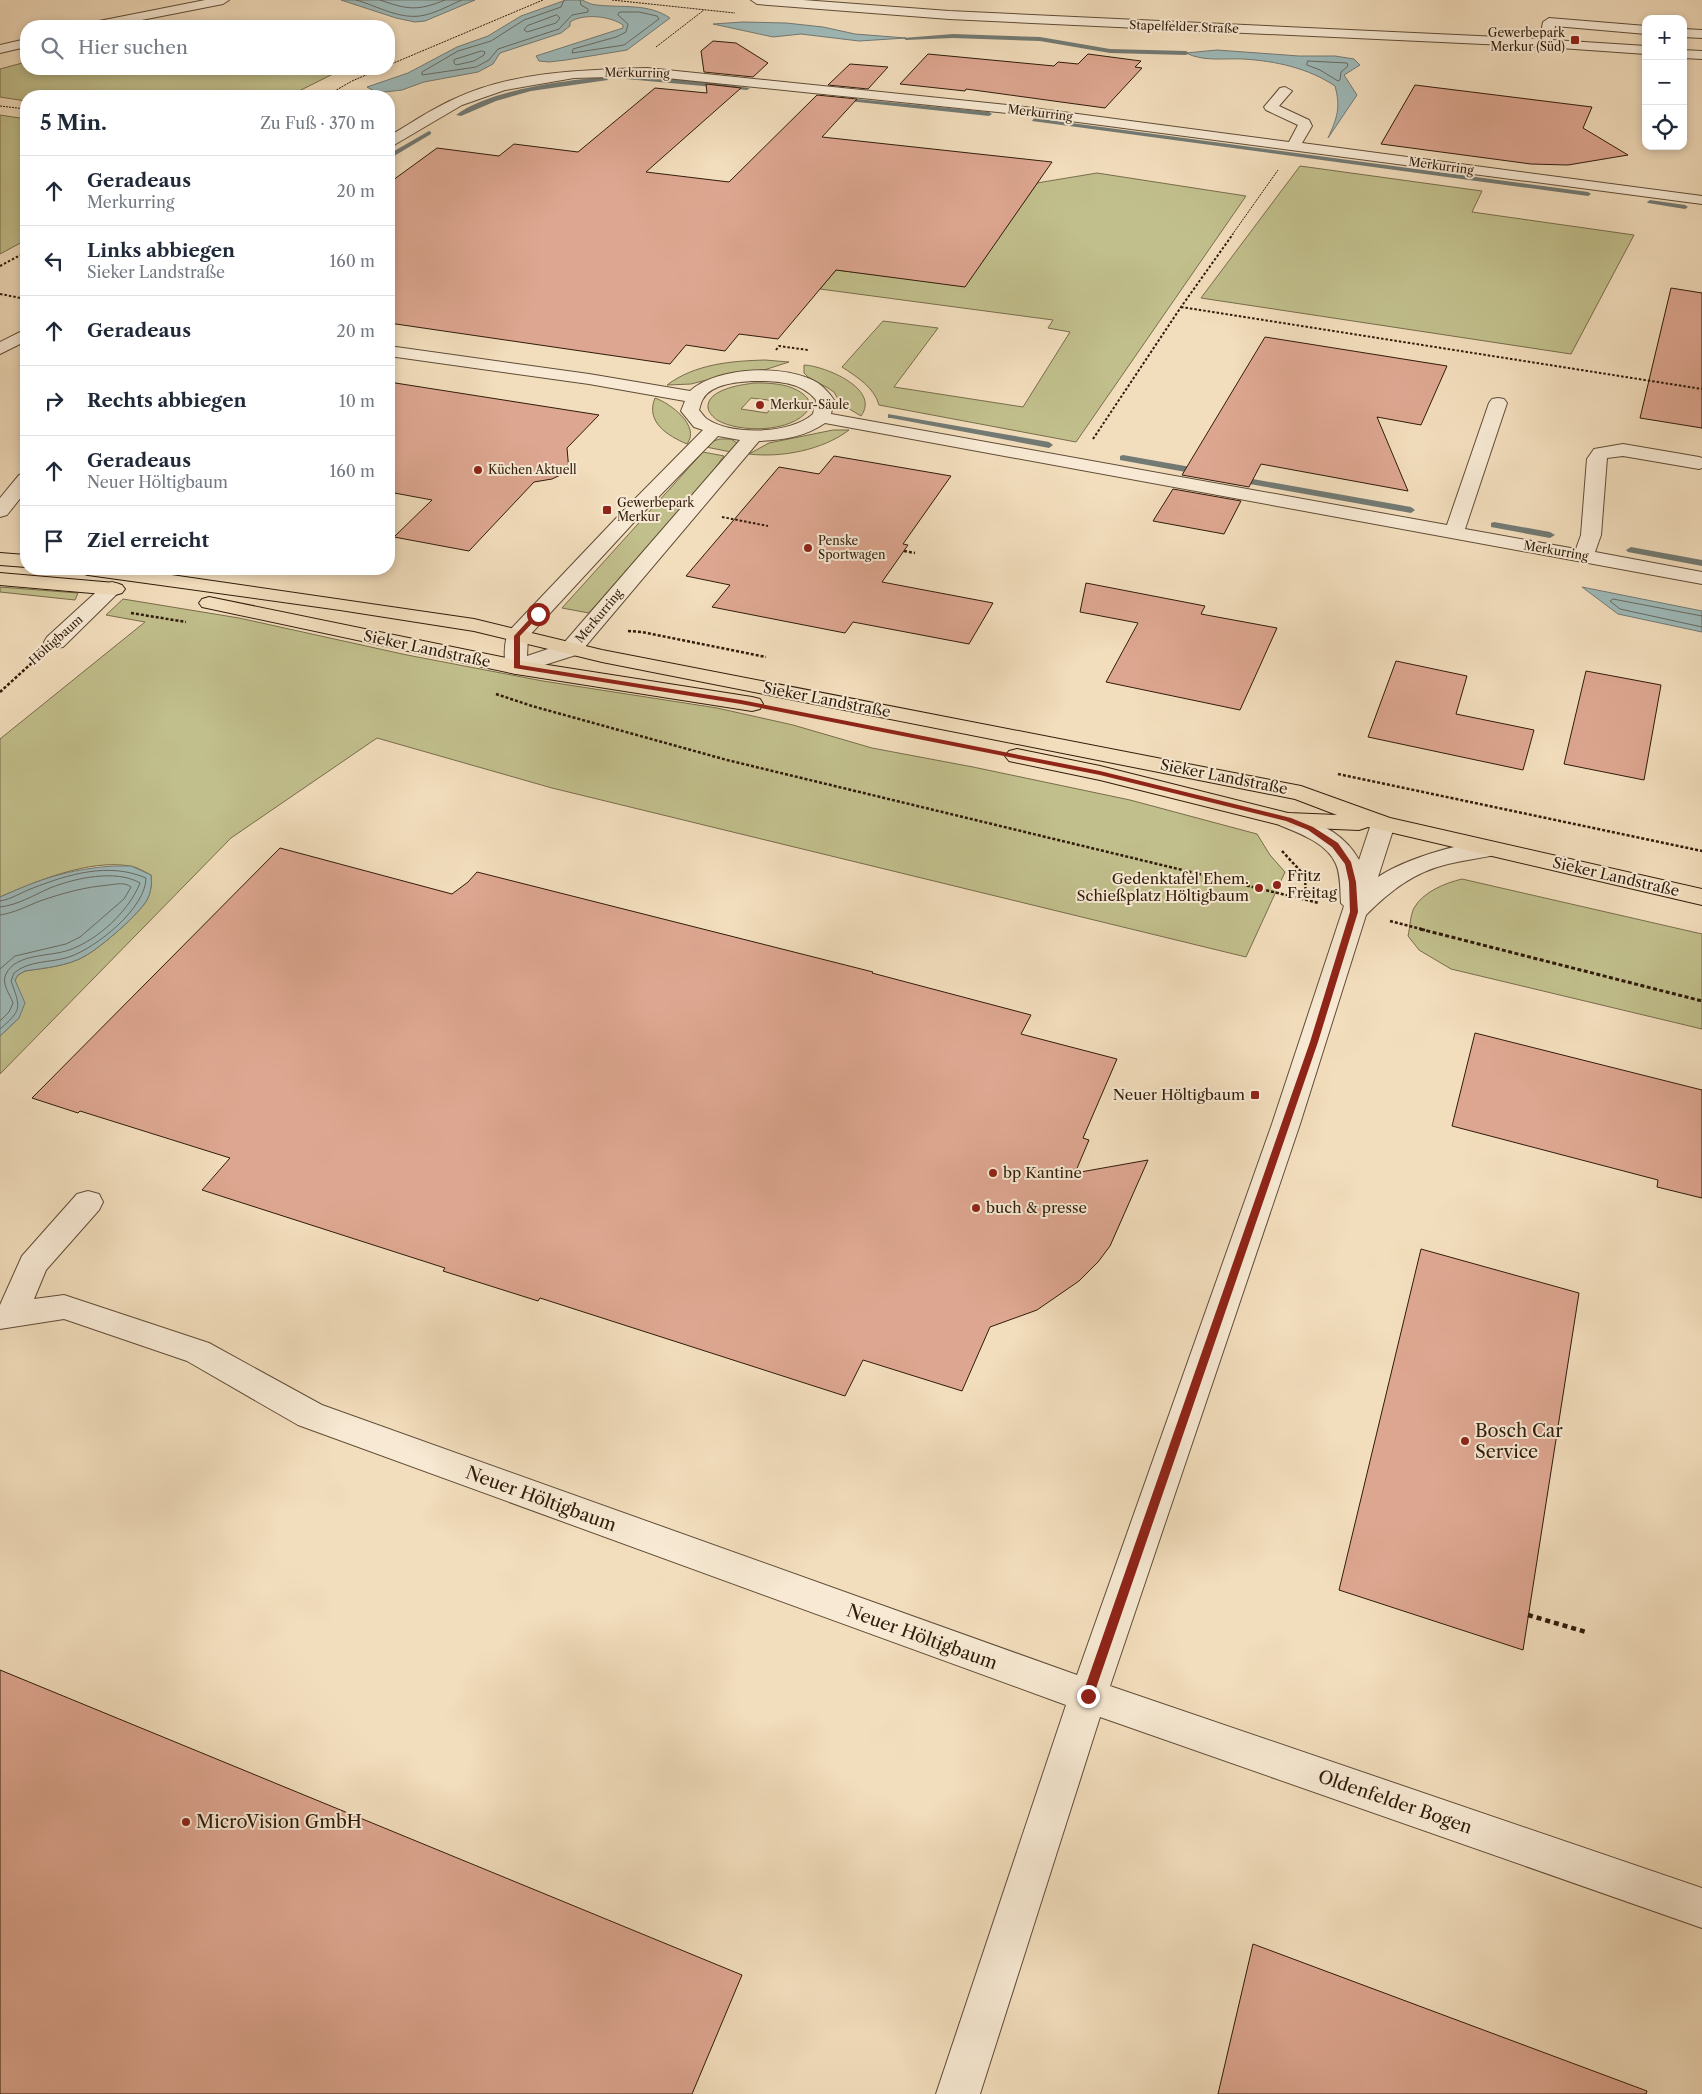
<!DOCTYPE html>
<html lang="de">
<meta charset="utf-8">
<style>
:root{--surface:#fff;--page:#f2f2f3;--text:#1f2937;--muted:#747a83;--line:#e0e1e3}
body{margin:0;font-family:"Libre Caslon Text",serif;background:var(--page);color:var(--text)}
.controls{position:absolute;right:15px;top:15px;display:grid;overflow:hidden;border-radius:10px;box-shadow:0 2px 8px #0003}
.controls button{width:45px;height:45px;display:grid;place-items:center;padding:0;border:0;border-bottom:1px solid var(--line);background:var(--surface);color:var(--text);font:25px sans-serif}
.stop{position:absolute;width:15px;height:15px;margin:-11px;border:4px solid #8f2418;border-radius:50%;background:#fff}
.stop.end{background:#8f2418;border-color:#fff;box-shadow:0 1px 5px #0008}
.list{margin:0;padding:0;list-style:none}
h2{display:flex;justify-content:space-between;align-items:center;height:65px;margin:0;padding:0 20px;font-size:21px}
h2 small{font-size:16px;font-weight:400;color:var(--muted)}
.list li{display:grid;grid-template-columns:32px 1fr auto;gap:15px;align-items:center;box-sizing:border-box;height:70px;padding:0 20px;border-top:1px solid var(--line)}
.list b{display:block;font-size:19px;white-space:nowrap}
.list p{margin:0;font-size:16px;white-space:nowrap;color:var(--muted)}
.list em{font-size:16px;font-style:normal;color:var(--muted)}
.icon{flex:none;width:28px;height:28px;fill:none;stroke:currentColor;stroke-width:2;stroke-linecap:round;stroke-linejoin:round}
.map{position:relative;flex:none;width:1702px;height:2094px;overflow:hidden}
.search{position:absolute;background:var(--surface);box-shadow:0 2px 8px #0003;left:20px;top:20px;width:375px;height:55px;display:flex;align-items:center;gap:12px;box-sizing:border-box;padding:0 18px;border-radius:20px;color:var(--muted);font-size:19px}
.panel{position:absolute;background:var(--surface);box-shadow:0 2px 8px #0003;left:20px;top:90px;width:375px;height:485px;border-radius:20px}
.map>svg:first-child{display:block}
.green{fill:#c1bf8c;stroke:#786d4b;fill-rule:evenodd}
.water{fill:#9ebaba;stroke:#727a74}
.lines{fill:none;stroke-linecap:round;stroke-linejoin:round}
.shore{stroke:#676a62;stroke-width:1}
.stream{fill:#727a74;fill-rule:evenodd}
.building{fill:#dda690;stroke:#301b0a}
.minor-casing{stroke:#604c36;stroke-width:2}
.major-casing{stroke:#301b0a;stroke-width:2}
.path-far4{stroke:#301b0a;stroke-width:1;stroke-dasharray:2 1;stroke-linecap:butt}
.path-far3{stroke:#301b0a;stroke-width:2;stroke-dasharray:2.5 2;stroke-linecap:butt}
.path-far2{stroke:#301b0a;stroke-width:2.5;stroke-dasharray:3 2;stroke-linecap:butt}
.path-far1{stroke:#301b0a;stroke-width:3;stroke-dasharray:4 2.5;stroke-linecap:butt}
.path{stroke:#301b0a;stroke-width:4.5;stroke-dasharray:5 4;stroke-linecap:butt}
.minor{fill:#f7e9d3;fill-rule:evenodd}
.major{fill:#f2ddbc;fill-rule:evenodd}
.route{fill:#8f2418}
.poi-dot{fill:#8f2418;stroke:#f7e9d3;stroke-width:2}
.labels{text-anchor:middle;stroke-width:4;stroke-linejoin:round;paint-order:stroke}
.far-street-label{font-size:12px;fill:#301b0a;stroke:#f7e9d3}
.far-poi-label{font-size:12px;fill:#301b0a;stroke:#f7e9d3;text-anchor:start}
.street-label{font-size:15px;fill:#301b0a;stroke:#f7e9d3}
.poi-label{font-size:15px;fill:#301b0a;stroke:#f7e9d3;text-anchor:start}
.near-poi-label{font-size:18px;fill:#301b0a;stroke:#f7e9d3;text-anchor:start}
.near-street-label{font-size:18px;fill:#301b0a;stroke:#f7e9d3}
</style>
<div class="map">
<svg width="1702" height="2094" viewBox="0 0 1702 2094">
<rect width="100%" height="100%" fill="#f2ddbc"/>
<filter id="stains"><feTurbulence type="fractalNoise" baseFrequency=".004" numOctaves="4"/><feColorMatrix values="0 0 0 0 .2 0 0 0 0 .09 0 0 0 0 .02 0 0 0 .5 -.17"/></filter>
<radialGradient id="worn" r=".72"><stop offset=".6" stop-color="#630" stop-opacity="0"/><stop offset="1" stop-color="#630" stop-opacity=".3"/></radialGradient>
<!-- green -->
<path class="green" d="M26 62V69H343L289 96H26V101L0 97V69Z
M0 115 26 119V240L0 254Z
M1300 166 1482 191 1472 212 1634 235 1571 354 1201 298Z
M1097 173 1246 196 1076 442 879 405C874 387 857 377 842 367L883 321 938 328 894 387 1023 407 1070 332 1048 328 1053 320 820 289 836 270 965 286 1037 183Z
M765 360 789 362 764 370 730 374 691 384 667 385C695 364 731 361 765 360Z
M804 365C825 366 881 389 861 416L841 404 834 392 828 388 808 377 804 373Z
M756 383C773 383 796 384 808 399V410C792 433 739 433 717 420 713 417 709 413 708 408 706 389 744 384 756 383ZM751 398 776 401V402L767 413 741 409Z
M655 398C670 403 701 426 687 444 668 436 645 422 655 398Z
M833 430H849C823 450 781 458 749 454L769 443Z
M720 439H731L737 443 731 452 706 447 713 441Z
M703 452 724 456 713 471 589 613 562 608Z
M0 587 78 593 75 600 0 592Z
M123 599 239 618 407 655 543 681 717 708 793 725 872 748 973 767 1130 800 1257 834 1270 855 1285 872 1246 957 552 788 377 738 231 838 0 1074V1036L19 1018 15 980 18 975 25 971C45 968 68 966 85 956 101 947 141 913 148 898 151 891 152 883 151 875 145 872 137 867 130 866 89 859 37 881 0 897V739L145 622 106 615Z
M1462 879 1702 934V1029L1451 969 1419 950 1408 936C1410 928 1410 916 1414 908 1423 892 1445 883 1462 879Z"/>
<!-- water -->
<path class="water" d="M341 0H475L425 21 415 22 396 18Z
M566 0C571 0 577 0 582 0 587 2 591 5 597 5 622 8 648 3 670 18L627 50 566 60 549 62 539 61 536 56 623 28V25C610 16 584 13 570 22V26L561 33 500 53 493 64 478 72 424 82 402 90 385 92H376L367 87 408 73 457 47 488 36 521 16Z
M743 22 786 23 823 27 855 34 906 38 859 41 801 34 773 37 713 24Z
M1217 50 1299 56H1335L1354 59 1360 65 1344 75 1357 95 1328 138C1337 118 1341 108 1335 86 1308 68 1276 61 1243 59 1224 58 1204 62 1186 53Z
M1582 587 1702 611V632L1618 614Z
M113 866H131L151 875C152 883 151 891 148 898 141 913 101 947 85 956 68 966 45 968 25 971L18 975 15 980 25 1003 19 1018 0 1036V897C40 879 69 869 113 866Z"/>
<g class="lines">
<!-- shore -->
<path class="shore" d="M356 0C378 6 401 21 425 15 438 12 450 5 462 0
M380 0C408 10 418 11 445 0
M564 0 561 7 524 20 491 41 458 51 422 72V75L476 67 489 60 498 49 559 29 572 15 588 12V9L581 5 580 0
M620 12H639L657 16 659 19 624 45 572 53 573 49 616 37 626 32 628 24 618 15Z
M557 15 560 18 556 23 527 32 524 30 527 26Z
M482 51 485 52 484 55 474 61 456 65 454 63V60Z
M1308 61 1347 63 1348 66 1341 72 1340 80 1338 81 1320 70 1307 65Z
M1702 616 1613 599 1610 601 1620 609 1702 627
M0 901C12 899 22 892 33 888 69 874 109 862 146 878 146 908 96 948 69 957 51 963 29 960 14 973L11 981C21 1008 22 1010 0 1029
M0 907C18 905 34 895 50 888 75 878 116 869 140 883 129 911 98 940 69 950 50 957 16 953 6 974 1 984 10 994 13 1003L9 1012 0 1021
M0 915C14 913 27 906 40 901 63 893 85 887 109 885 116 884 125 882 131 887L124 899 80 937 66 944 15 956 0 969"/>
<!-- stream -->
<path class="stream" d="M953 34 1040 37 1110 49 1186 51 1189 53 1186 55 1110 53 1040 41 953 38 906 40 903 38Z
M628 76 680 79 750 88 747 90 626 79Z
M606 77 608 80 531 91 496 101 461 116 456 115C489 90 565 80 606 77Z
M837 97 989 112 992 114 989 116 839 100Z
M1034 118 1588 192 1591 194 1588 196 1032 121Z
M429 131 431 132V134L389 159V154Z
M1650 200 1685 205 1688 207 1685 209 1648 203 1647 202Z
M888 414 1049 442 1053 445 1049 448 891 418H888Z
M1123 455 1202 469 1206 472 1202 475 1120 460V456Z
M1236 476 1411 507 1415 510 1411 513 1233 481V477Z
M1494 522 1550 532 1555 535 1550 538 1491 527V523Z
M1631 547 1702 560V566L1628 552 1626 550Z"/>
</g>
<!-- building -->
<path class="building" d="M713 41 736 43 768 63 753 77 704 72 701 51Z
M928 54 1054 66 1058 62 1078 64 1088 54 1141 61 1135 67 1142 68 1105 108 966 89 965 91 900 84Z
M850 64 888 67 868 89 828 85Z
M706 84 741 88 646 172 729 182 817 95 857 99 822 137 1052 162 965 287 836 270 778 339 739 334 725 351 686 345 670 364 389 323V183L437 148 499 156 514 144 578 152 655 88 707 93Z
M1415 85 1592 107 1583 128 1628 155 1568 165 1531 164 1381 144Z
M1671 288 1702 293V428L1640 418Z
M1265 337 1447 366 1421 425 1377 417 1408 491 1261 464 1249 487 1182 475Z
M389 382 599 415 567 448 569 471 552 479 534 482 469 551 394 537 432 500 389 492Z
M834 456 951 476 903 544 908 545 882 582 993 603 969 644 853 622 845 633 712 607 730 585 686 576 779 467 819 474Z
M1173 489 1241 501 1224 534 1153 521Z
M1086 583 1205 606 1201 614 1277 628 1240 710 1106 682 1138 623 1080 612Z
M1396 661 1467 676 1456 714 1534 730 1523 770 1368 737Z
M1586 671 1661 685 1644 780 1564 764Z
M280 848 452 894 468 882 477 872 873 972 872 973 1031 1015 1021 1034 1117 1059 1083 1138 1089 1140 1075 1173 1148 1160 1110 1246 1098 1262 1079 1281 1037 1310 990 1327 962 1391 863 1360 845 1396 540 1298 538 1301 443 1271 445 1268 202 1190 230 1158 80 1111 78 1113 32 1098Z
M1475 1033 1702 1090V1198L1657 1187 1658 1180 1452 1126Z
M1421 1249 1579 1293 1523 1650 1339 1590Z
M0 1670 742 1975 692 2094H0Z
M1253 1944 1647 2091 1646 2094H1218Z"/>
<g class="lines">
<defs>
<path id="minor" d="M205 0H229L223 4 111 26H88L94 22Z
M751 0H803L949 11 1540 39 1543 22 1549 18 1646 26V34L1555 26 1553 40 1646 46V54L1546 47 949 19 757 4Z
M1683 29 1702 30V38L1683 37Z
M26 39V47L0 53V45Z
M1683 50 1702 51V59L1683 58Z
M647 68 1017 106 1289 142 1298 125 1266 110 1264 107 1280 88 1285 87 1292 91 1279 106 1309 120 1312 126 1302 143 1702 196V204L1017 114 647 76 574 78 505 90 462 105 394 145 389 146V136C410 124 430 110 452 100 511 71 582 70 647 68Z
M26 329V341L0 354V342Z
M389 346 589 374 690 391C718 366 787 364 818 383 825 388 830 394 834 400L831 414 1447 525 1489 403 1492 399 1498 398 1504 399 1507 403 1465 529 1576 549 1581 535 1587 459 1594 449 1623 444 1699 457 1702 458V468L1699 469 1623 456 1607 458 1601 535 1595 552 1702 572V584L825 423C805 437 783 440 759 441L579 654 516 674 508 672C503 663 504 640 509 631L622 512 703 430 694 427 681 411 685 401 589 384 389 356ZM752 381C774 381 801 381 816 400L813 414C791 434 732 436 707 419 704 417 702 413 699 410 700 407 701 402 703 399 711 384 737 382 752 381ZM718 436 740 440 563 644 527 656 528 637 636 520Z
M26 473V491L7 515 0 517V498L19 475Z
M112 582 119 584 122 588 119 592 63 647 55 648 47 647 44 642 47 637 105 584Z
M1288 813C1316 820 1345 834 1359 860L1371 824 1374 819 1383 817 1392 819 1395 824 1378 877C1403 860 1470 837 1499 844L1502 849 1499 854C1482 858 1465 860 1448 864 1414 872 1390 891 1366 915L1300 1124 1110 1686 1702 1888V1928L1100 1717 980 2094H936L1066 1705 298 1425 187 1361 64 1319 0 1329V1305L22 1256 77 1194 88 1191 99 1194 103 1202 99 1210 46 1270 34 1299 64 1295 209 1343 322 1405 1077 1675 1272 1124 1344 906 1341 903C1340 890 1341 876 1336 864 1327 843 1299 833 1279 825L1276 820 1279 815Z"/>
<path id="major" d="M0 553 26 555V567L0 565Z
M78 569H130L474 619 602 650 1301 786 1390 818 1702 889V905L1368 827 1359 830 1288 827 1100 780 1009 761 1005 756 1009 751 1017 749 1100 766 1288 813 1337 815 1295 799 602 662 474 631 340 610 88 575 81 573Z
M0 573 115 583 122 585 125 589 122 593 115 595 0 585Z
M209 597 516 660 752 697 760 699 763 704 760 709 752 711 516 674 202 607 199 603 202 599Z"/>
</defs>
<!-- minor casing -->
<use href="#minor" class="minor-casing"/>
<!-- major casing -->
<use href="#major" class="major-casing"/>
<!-- path-far4 -->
<path class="path-far4" d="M612 0 735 13
M656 47 704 10
M389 65 543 0
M326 96 352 81 380 69
M0 106 26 109
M1232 235 1278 170"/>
<!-- path-far3 -->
<path class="path-far3" d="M0 266 26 252
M0 294 26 299
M1181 307 1702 389
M776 350 779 346 808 350
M1093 439 1181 307 1233 234
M722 517 768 526"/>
<!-- path-far2 -->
<path class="path-far2" d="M904 551 915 553
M131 613 186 622
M628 631 642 632 766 657
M0 692 34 661
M496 694 532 706 727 760 1319 903
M1338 774 1702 851
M1282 851 1305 876 1306 900
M1390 921 1425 930"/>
<!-- path-far1 -->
<path class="path-far1" d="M1420 929 1702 1001"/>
<!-- path -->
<path class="path" d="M1528 1615 1586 1632"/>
<!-- minor -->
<use href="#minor" class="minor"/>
<!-- major -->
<use href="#major" class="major"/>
</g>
<!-- route -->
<path class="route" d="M535 613 541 614 520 636V665L741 700 1100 771 1291 818 1313 827 1338 843 1351 862 1356 882 1358 912 1318 1042 1092 1700 1088 1701 1084 1700 1082 1696 1310 1042 1350 912 1349 882 1345 864 1332 847 1308 830 1286 821 1100 775 741 704 514 668V636Z"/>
<!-- markers -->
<g class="poi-dot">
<rect x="1570" y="35" width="10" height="10" rx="2.5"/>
<circle cx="760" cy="405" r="5"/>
<circle cx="478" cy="470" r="5"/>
<rect x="602" y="505" width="10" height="10" rx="2.5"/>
<circle cx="808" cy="548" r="5"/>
<circle cx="1277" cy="885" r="5"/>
<circle cx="1259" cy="888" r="5"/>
<rect x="1250" y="1090" width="10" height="10" rx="2.5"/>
<circle cx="993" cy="1173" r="5"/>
<circle cx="976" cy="1208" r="5"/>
<circle cx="1465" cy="1441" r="5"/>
<circle cx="186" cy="1822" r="5"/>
</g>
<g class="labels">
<!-- far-street labels -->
<g class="far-street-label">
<text transform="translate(1184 27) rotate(2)" y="4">Stapelfelder Straße</text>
<text transform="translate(637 73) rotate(1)" y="4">Merkurring</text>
<text transform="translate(1040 113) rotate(7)" y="4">Merkurring</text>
<text transform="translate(1441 166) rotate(8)" y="4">Merkurring</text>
<text transform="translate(1556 551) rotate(10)" y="4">Merkurring</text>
<text transform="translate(599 616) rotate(-50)" y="4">Merkurring</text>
<text transform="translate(56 640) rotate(-42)" y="4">Höltigbaum</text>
</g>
<!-- far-poi labels -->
<g class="far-poi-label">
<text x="1565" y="37" text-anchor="end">Gewerbepark<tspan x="1565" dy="14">Merkur (Süd)</tspan></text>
<text x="770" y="409">Merkur-Säule</text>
<text x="488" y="474">Küchen Aktuell</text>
<text x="617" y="507">Gewerbepark<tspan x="617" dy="14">Merkur</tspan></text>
<text x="818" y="545">Penske<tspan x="818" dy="14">Sportwagen</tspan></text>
</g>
<!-- street labels -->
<g class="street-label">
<text transform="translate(427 649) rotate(12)" y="5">Sieker Landstraße</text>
<text transform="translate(827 700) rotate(11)" y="5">Sieker Landstraße</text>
<text transform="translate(1224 777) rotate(11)" y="5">Sieker Landstraße</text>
<text transform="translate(1616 877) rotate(13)" y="5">Sieker Landstraße</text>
</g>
<!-- poi labels -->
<g class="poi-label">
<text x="1287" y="881">Fritz<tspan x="1287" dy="17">Freitag</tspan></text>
<text x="1249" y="884" text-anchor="end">Gedenktafel Ehem.<tspan x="1249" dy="17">Schießplatz Höltigbaum</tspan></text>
<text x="1245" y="1100" text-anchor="end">Neuer Höltigbaum</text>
<text x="1003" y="1178">bp Kantine</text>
<text x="986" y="1213">buch &amp; presse</text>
</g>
<!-- near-poi labels -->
<g class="near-poi-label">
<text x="1475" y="1437">Bosch Car<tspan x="1475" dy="21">Service</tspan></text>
<text x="196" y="1828">MicroVision GmbH</text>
</g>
<!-- near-street labels -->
<g class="near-street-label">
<text transform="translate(541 1499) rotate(20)" y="6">Neuer Höltigbaum</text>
<text transform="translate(922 1637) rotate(20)" y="6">Neuer Höltigbaum</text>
<text transform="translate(1395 1802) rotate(19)" y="6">Oldenfelder Bogen</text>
</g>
</g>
<rect width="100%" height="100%" filter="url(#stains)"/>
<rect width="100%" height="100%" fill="url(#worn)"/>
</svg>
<div class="controls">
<button>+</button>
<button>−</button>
<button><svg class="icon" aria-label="locate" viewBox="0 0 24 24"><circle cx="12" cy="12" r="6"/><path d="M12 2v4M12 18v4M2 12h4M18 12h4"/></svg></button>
</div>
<div class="stop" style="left:538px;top:614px"></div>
<div class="stop end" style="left:1088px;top:1696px"></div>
<div class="search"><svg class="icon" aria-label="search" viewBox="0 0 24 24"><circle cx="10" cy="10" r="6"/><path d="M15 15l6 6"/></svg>Hier suchen</div>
<section class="panel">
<h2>5 Min.<small>Zu Fuß · 370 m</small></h2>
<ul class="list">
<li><svg class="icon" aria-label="ahead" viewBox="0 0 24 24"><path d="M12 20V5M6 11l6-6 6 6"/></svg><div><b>Geradeaus</b><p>Merkurring</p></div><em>20 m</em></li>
<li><svg class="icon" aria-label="left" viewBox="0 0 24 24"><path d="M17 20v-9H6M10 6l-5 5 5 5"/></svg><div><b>Links abbiegen</b><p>Sieker Landstraße</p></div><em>160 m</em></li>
<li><svg class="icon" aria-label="ahead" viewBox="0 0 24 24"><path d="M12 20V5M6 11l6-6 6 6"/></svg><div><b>Geradeaus</b></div><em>20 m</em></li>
<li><svg class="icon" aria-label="right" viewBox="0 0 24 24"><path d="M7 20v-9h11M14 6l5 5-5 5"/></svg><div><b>Rechts abbiegen</b></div><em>10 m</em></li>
<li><svg class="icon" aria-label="ahead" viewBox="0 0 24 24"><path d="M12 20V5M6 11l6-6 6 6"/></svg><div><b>Geradeaus</b><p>Neuer Höltigbaum</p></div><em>160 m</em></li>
<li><svg class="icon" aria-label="arrive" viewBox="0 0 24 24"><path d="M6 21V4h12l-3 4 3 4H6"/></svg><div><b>Ziel erreicht</b></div></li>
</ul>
</section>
</div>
